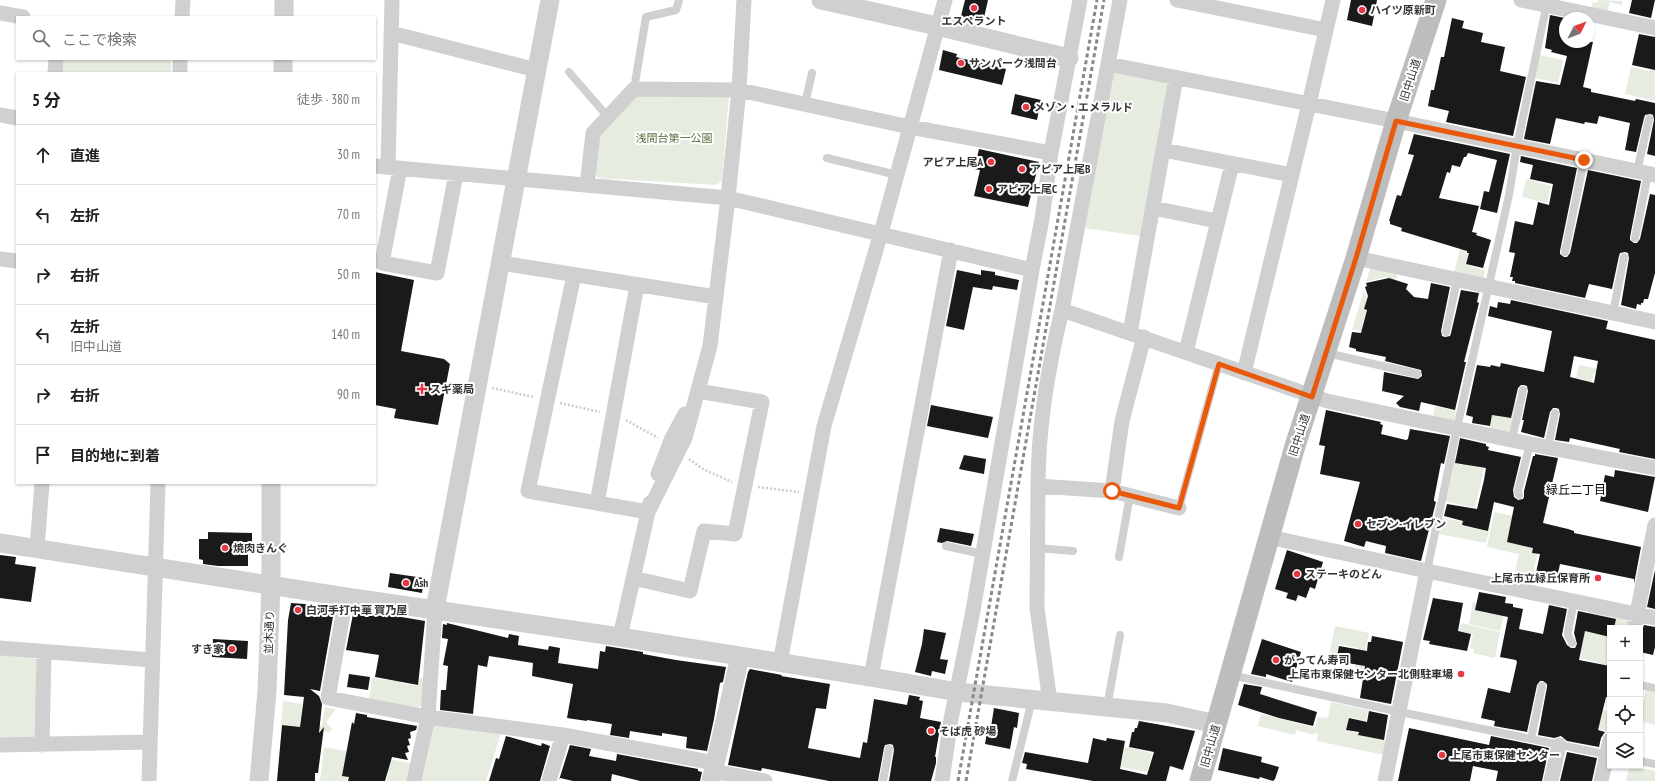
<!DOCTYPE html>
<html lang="ja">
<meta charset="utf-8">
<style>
:root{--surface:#fff;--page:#f6f6f6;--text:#202124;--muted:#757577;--line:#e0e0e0}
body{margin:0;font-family:"PT Sans Narrow","Noto Sans JP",sans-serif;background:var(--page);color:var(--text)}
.controls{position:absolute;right:12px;bottom:12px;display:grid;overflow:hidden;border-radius:0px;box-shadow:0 1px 3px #0004}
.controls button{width:36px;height:36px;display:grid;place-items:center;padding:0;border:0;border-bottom:1px solid var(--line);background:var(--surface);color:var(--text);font:20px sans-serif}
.compass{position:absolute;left:1559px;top:12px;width:36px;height:36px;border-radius:50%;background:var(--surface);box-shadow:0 1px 3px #0004;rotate:48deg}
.stop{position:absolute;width:12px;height:12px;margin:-9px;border:3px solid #ea580c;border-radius:50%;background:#fff}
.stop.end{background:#ea580c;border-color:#fff;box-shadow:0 1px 4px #0008}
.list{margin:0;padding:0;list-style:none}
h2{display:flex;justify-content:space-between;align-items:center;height:52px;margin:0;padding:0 16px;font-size:17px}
h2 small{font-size:13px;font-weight:400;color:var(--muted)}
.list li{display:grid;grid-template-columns:26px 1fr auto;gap:12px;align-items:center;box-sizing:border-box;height:60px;padding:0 16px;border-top:1px solid var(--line)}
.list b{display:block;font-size:15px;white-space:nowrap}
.list p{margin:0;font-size:13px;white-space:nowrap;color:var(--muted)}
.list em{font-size:13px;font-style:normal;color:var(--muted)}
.icon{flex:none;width:22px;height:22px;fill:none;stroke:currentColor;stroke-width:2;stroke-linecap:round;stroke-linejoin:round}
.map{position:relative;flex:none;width:1655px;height:781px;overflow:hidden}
.search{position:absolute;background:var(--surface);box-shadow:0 1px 3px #0004;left:16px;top:16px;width:360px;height:44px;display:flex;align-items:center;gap:10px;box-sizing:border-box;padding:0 14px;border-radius:0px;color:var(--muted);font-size:15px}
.panel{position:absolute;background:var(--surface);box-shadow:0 1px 3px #0004;left:16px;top:72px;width:360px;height:412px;border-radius:0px}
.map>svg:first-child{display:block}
.green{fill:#e6ecdf}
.building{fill:#1a1a1a;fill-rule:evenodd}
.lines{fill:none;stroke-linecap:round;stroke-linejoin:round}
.path{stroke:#cdcdcd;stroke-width:2.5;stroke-dasharray:2 2;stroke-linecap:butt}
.service{stroke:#d0d0d0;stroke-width:8}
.minor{stroke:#d0d0d0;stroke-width:15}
.tertiary{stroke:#d0d0d0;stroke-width:19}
.secondary{stroke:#bdbdbd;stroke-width:21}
.rail{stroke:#888;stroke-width:3;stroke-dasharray:4 3;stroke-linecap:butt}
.route{stroke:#ea580c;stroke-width:5}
.poi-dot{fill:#e63946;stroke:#fff;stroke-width:1.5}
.labels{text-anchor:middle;stroke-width:4;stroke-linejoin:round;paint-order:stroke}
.poi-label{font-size:11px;font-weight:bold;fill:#333;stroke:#fff;text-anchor:start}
.street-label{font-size:11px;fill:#333;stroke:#fff}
.park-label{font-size:11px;fill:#56703f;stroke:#fff}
.neighbourhood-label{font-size:12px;fill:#000;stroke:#fff}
</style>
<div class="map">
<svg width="1655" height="781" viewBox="0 0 1655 781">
<rect width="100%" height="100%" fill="#fff"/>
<!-- green -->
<path class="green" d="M1598 0 1622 1V5L1610 2 1607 13 1591 10 1593 2 1597 3Z
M1540 55 1563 60 1558 83 1535 78Z
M61 59H171V73H59Z
M1652 60H1655V101L1625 94 1631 67 1650 71Z
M1116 71 1165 80 1168 85 1141 236 1084 228 1110 75Z
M636 91 729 96 722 181 716 185 598 178 591 170 596 134Z
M1526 179 1551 186 1547 203 1522 197Z
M1465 230 1471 231 1465 254 1468 255 1465 264 1485 271 1483 281 1454 273Z
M1371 266 1398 273 1396 280 1385 277 1366 282Z
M1364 291 1367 297 1364 309 1366 311 1362 325 1369 334 1352 329Z
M1579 365 1599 369 1598 374 1594 373 1586 408 1580 407 1585 380 1576 378Z
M1511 400 1516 401 1510 434 1490 430 1492 415 1508 418Z
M1435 406 1456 411 1454 422 1433 417Z
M1454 458 1458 459 1457 464 1462 465V463L1484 469 1475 508 1444 501Z
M1494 512 1544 522 1530 589 1512 584 1519 554 1487 547Z
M1442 518 1463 522 1462 526 1489 531 1486 543 1439 534Z
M1473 602 1479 604 1480 611 1504 615 1500 631 1469 624Z
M1589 609 1629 617 1630 628H1610V666L1580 658Z
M1461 623 1500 632 1495 658 1473 653 1474 649 1470 648 1473 634 1459 631Z
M1335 626 1369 633 1362 669 1355 668 1358 648 1339 644 1335 663 1328 661Z
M0 655 36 659V738H0Z
M397 674 401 683 418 686 419 678 424 679 422 705 418 708 369 699 372 678 394 681Z
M1646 690 1655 692V725L1642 722 1643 717 1640 716Z
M283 701 302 704 300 723 322 726 325 707 336 709 326 722 332 729 329 733 325 731 281 724Z
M1331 702 1368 710 1366 721 1349 717 1346 730 1358 733V735L1388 741 1385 755 1317 741 1318 734 1314 733V735L1296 730 1295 735 1258 726 1261 714 1315 728 1318 717 1328 718Z
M1603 710 1610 712 1607 731 1595 728 1597 720 1601 721Z
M439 723 501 733 486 781H422L433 727Z
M324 747 411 763 407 781H386L389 773 354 760 347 781H320Z
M1125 747 1152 753 1147 772 1121 767Z
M1630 766 1655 771V781H1626Z"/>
<!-- building -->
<path class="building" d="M965 0H988L983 22 961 16Z
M1351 0H1377L1372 26 1347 20Z
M1632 0H1655L1651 18 1629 13Z
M1550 15 1565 18V42H1593L1583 87 1591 89V92L1635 101 1636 99 1655 103V156L1647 154 1654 120 1653 115 1650 114 1645 115 1644 118 1636 152 1625 150 1630 123 1599 116 1597 124 1585 122 1584 124 1556 118 1550 144 1524 139 1536 81 1560 85 1567 56 1551 52 1552 50 1545 48Z
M1452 18 1464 21 1462 28 1483 33 1481 42 1505 47 1500 71 1526 77 1513 136 1446 122 1449 111 1428 106 1431 90H1434L1441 57H1444Z
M1639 34 1655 37V70L1632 65Z
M943 50 957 54 956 57 1006 69 1002 85 939 70Z
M1015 94 1041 100 1037 120 1011 114Z
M1414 134 1510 154 1497 213 1480 209 1484 191 1489 192 1497 160 1468 153 1466 157H1464L1460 167 1452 165 1450 173 1447 172 1439 198 1479 206 1472 232 1477 233 1476 235 1491 240 1483 268 1466 264 1469 253H1467V251L1401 231 1402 228 1390 224V221H1389L1397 195 1401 196 1414 155 1408 154Z
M979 149 1039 162 1028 207 974 196 980 170 974 169Z
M1521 156 1577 168 1560 251V254L1564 257H1567L1570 253 1588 170 1641 181 1630 237V240L1634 243H1637L1640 239 1650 194 1655 195V273L1648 299H1644L1643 303H1641V305L1637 304 1636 309 1621 305 1629 258 1628 253 1625 252 1620 253 1619 256 1612 289 1589 284 1585 298 1515 283V281H1512L1513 277H1510L1515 253 1509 252 1515 221 1533 225 1538 202 1549 205 1553 184 1530 179 1533 165 1520 162Z
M957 270 981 275V270L995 272V275L1019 280 1017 290 993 286 992 290 973 287 964 330 946 326Z
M375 272 414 280 401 351 444 359 450 364 438 425 394 418 396 409 375 405Z
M1389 278 1408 284 1406 289 1414 297 1428 299 1431 283 1450 287 1441 331 1442 336 1445 337 1450 336 1451 333 1461 290 1479 293 1477 302 1479 303 1464 362H1466L1455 410 1421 402 1419 411 1400 407 1396 403 1404 396 1382 391 1384 372 1418 379 1422 376 1421 370 1385 361 1386 357 1356 351V349L1349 347 1352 332 1361 333 1367 310 1364 309 1368 296 1365 287 1367 286 1366 283Z
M1511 300 1608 321 1606 329 1655 340V459L1619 452 1620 449 1570 438 1569 442 1555 440 1560 414 1559 409 1556 408H1553L1550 412 1544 438 1521 432 1524 420H1522L1528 391 1527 386 1524 385H1521L1518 388 1511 418 1492 415 1490 426 1472 423 1473 417 1466 415 1477 365 1490 367 1491 365 1500 367 1501 363 1544 372 1552 331 1488 316 1490 306 1497 308 1498 302 1510 304ZM1574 356 1598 361 1594 383 1570 377Z
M931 405 993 417 988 438 927 426Z
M1326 410 1381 422 1380 424 1383 425 1381 434 1406 440 1408 439 1410 429 1450 436 1444 464 1441 463 1434 499V501L1436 502 1421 561 1385 553 1386 546 1366 541 1364 547 1344 541 1360 482 1320 474 1325 446 1319 445Z
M1460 438 1486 444V446L1489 447 1488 450 1521 457 1513 490 1514 497 1518 500 1523 499 1524 497V491L1533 456H1535V454L1558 458 1543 523 1568 529 1574 531V533L1641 547 1634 584V579L1560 564 1556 583 1536 579 1535 577 1540 554 1532 553 1533 548 1507 542 1514 507 1494 502 1488 531 1462 525 1463 521 1444 516 1447 504 1477 509 1484 480 1486 468 1455 463Z
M964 455 986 459 984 474 959 469Z
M1615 470 1655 477 1648 512 1600 501 1605 475 1614 477Z
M940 528 974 534 971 546 947 541 942 543 937 542Z
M208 532 252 533V548H248V566H218L203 564V560L199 559V539H208Z
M1287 550 1323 562 1315 589 1310 587 1306 598 1298 595 1296 601 1286 598 1288 593 1275 589Z
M0 555 16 557 15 564 36 567 31 602 0 598Z
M1655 570V609L1647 607Z
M390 573 424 578 422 593 388 587Z
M1479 592 1506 597 1505 603 1513 604V607L1523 609 1519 629 1543 634 1549 605 1567 609 1562 635 1567 645 1571 648H1575L1577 644 1574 633 1578 611 1616 619 1614 628H1610V637L1585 631 1579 660 1610 666V698L1606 697 1598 730 1605 732 1601 738 1599 747 1567 741 1561 736 1554 738 1538 735 1547 687V684L1543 681H1540L1537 685 1527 732 1494 726 1495 721 1481 718 1488 688 1510 693 1517 662 1516 660 1500 657 1508 617 1475 610Z
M1433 598 1463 603 1458 631 1471 634 1467 651 1429 644 1430 641 1423 640Z
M291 603 332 606 331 611H334L320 691 310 689 319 696 322 704 319 733 324 727 318 773H315V781H277L282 725 300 727 304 697 284 695 288 620Z
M354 609 425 621 418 685 375 677 379 655 346 650Z
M447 623 508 638 509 634 519 636 518 645 548 650 549 646 560 648 558 663 598 669 600 651 605 652 606 646 643 652V654L676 660 726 667 723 682 720 683 714 719 707 751 686 748 687 737 662 733V736L630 731 629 738 610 735 612 724 587 720V721L567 718 573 684 532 676 533 663 489 656 487 667 478 665 473 714 440 710 441 690H446L448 666 443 665 448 639 442 638 443 624 447 625Z
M1644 625 1655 627V647L1653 655 1640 652V635Z
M924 629 946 633 940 659 948 660 945 674 932 671 931 676 915 672 922 644Z
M1372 636 1403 642 1391 704 1360 698 1365 666 1336 661 1339 646 1367 651 1368 642H1371Z
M213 639 248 641 247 659 212 657Z
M1262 639 1301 652 1292 682 1266 674V677L1251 674Z
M750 669 782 675 781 676 830 684 826 709 816 708 808 748 860 758 863 742 867 743 874 699 907 705 909 695 920 697 919 700 923 701 920 718 941 722 935 757H936V763L931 781H889L894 750 893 745 890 744 885 745 884 748 878 781H829L762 768 761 771 728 765 745 685 748 672Z
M349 674 370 677 368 690 347 687Z
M1244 684 1262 687 1260 694 1317 712 1313 726 1279 718 1238 705Z
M994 708 1019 713 1017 728 1014 727 1010 749 985 744 987 732 990 733Z
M1369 711 1388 715 1384 740 1358 735 1359 732 1346 730 1349 718 1367 722Z
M356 713 367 715V717L417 726 416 730 410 732 411 738 408 739 410 745 407 746 409 752 405 753 408 760 392 757 385 781H348L349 777 342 776 352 722 354 724Z
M1139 721 1195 731 1183 770 1170 766 1166 781H1093L1026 769 1027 764 1022 763 1025 752 1088 763 1093 738 1106 741 1107 738 1125 741 1120 769 1147 775 1154 752 1129 747 1132 732H1134L1135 728H1137Z
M1409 728 1489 745 1491 736 1549 748 1542 781H1496L1498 771 1473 766 1470 781H1398Z
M506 736 541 746 542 743 550 746 540 781H489L496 758 499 759Z
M570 745 591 749 589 756 616 761 617 754 698 769V771L702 772 700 781H640L612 774 611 781H573L560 778 559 780Z
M1223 748 1262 757 1261 762 1279 767 1275 779 1273 781 1260 777 1259 779 1218 770Z
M1567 752 1597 758 1592 781H1560Z"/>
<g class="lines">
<!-- path -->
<path class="path" d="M492 388 534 397
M560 403 600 412
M626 420 658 438
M689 459 703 469 732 482
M758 487 799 492"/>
<!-- service -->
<path class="service" d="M569 72 608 117
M634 89 646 17 676 10 679 0
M805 104 812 73
M827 158 897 175
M1637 171 1649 119
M1635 238 1648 174
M1565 252 1584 160
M1613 313 1624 257
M1446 332 1457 280
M1327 353 1417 374
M1512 440 1523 390
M1548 447 1555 413
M1519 495 1518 491 1530 444
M1179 508 1219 363
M946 546 982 554
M1037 548 1073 551
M1119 557 1130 495
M1427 571 1457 428 1509 195 1517 146 1547 3
M1572 643 1568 635V632L1574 601
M1231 675 1400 712 1609 755
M1640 685 1655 688
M1107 707 1120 635
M1531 739 1542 686
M1640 761 1655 764
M883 781 889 749
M1012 781 1032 700"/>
<!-- minor -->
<path class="minor" d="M1120 0 1062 310 1327 401 1530 444 1655 468
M1177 0 1326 30
M1521 0 1655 28
M0 13 23 17
M182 17 183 0
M391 33 537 70
M1108 64 1396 121 1655 175
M55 73 56 59
M180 73V59
M0 115 17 118
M1163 150 1292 175
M375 166 728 198 1032 270
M388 167 392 0
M400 168 382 263 437 273 456 174
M587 185 593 133 634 89 739 90 910 127 1051 153
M1153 208 1217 221
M1356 258 1655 322
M0 259 17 261
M501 263 716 297
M574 275 528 491 648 512
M1130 333 1176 78
M1186 352 1232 164
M1244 373 1309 104 1333 0
M658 474 672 438 685 414
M1038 486C1038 428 1048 367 1062 310
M1112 491 1122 421 1144 337
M597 503 637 285
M648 512 685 438 710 346 728 198 739 90 744 0
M1269 537 1427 571 1655 618
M37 549 42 483
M633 578 690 591 704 531 735 534 762 402 698 391
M346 597 328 698 428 717 563 735 715 763
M1634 628 1655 525
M620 637 650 503
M0 648 152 660
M780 663 824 426 881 233 945 0
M871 677 951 250
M1050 702 1037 608 1038 486 1112 491 1179 508
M0 745 150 742
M42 745 44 652
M713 771 765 781
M149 781 158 483
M414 781 428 717 435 609
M549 781 563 735
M942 781 951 719 972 616 1032 270 1042 219 1051 153 1080 0
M1385 781 1427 571
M1551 781 1559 745
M1601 781 1610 740"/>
<!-- tertiary -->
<path class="tertiary" d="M821 0 937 26 1069 58
M284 17V0
M283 73V59
M0 543 346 597 620 637 871 677 958 692 1167 713 1216 724
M435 609 550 0
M259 781 267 691 271 585V483
M711 781 740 657"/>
<!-- secondary -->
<path class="secondary" d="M1200 781 1295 446 1356 258 1396 121 1436 0"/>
<!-- rail -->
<path class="rail" d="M958 781 1097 0
M966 781 1104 0"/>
</g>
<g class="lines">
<!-- route -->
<path class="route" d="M1112 491 1179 508 1219 364 1312 397 1356 258 1396 121 1584 160"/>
</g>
<!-- markers -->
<g class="poi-dot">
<circle cx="974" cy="8" r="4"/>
<circle cx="1362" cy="10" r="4"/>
<circle cx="961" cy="63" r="4"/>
<circle cx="1026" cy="107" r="4"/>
<circle cx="991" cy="162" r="4"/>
<circle cx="1022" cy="169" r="4"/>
<circle cx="989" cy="189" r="4"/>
<path d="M420 383h4v4h4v4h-4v4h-4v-4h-4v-4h4z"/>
<circle cx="1358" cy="524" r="4"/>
<circle cx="225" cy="548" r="4"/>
<circle cx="1297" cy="574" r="4"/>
<circle cx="1598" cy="578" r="4"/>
<circle cx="406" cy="583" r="4"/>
<circle cx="298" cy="610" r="4"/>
<circle cx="232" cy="649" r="4"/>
<circle cx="1276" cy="660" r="4"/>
<circle cx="1461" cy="674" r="4"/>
<circle cx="931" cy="731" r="4"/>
<circle cx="1442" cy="755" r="4"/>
</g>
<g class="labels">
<!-- poi labels -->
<g class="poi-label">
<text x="1370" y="14">ハイツ原新町</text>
<text x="974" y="25" text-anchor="middle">エスペラント</text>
<text x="969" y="67">サンパーク浅間台</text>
<text x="1034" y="111">メゾン・エメラルド</text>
<text x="983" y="166" text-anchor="end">アピア上尾A</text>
<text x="1030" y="173">アピア上尾B</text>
<text x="997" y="193">アピア上尾C</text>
<text x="430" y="393">スギ薬局</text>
<text x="1366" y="528">セブン-イレブン</text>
<text x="233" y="552">焼肉きんぐ</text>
<text x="1305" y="578">ステーキのどん</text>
<text x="1590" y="582" text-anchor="end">上尾市立緑丘保育所</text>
<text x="414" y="587">Ash</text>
<text x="306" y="614">白河手打中華 賀乃屋</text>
<text x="224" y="653" text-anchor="end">すき家</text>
<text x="1284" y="664">がってん寿司</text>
<text x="1453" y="678" text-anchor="end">上尾市東保健センター北側駐車場</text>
<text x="939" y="735">そば虎 砂場</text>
<text x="1450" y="759">上尾市東保健センター</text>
</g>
<!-- street labels -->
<g class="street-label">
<text transform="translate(1410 80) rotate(-72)" y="4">旧中山道</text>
<text transform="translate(1299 435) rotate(-72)" y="4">旧中山道</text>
<text transform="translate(269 632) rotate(-88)" y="4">並木通り</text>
<text transform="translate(1210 746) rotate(-74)" y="4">旧中山道</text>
</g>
<!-- park labels -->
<g class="park-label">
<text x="674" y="142">浅間台第一公園</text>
</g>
<!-- neighbourhood labels -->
<g class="neighbourhood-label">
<text x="1576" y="494">緑丘二丁目</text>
</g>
</g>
</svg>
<div class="controls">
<button>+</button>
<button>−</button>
<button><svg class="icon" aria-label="locate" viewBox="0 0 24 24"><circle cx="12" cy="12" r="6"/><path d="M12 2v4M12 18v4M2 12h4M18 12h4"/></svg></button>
<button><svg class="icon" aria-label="layers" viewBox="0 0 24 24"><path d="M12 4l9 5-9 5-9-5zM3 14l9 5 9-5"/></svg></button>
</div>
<svg class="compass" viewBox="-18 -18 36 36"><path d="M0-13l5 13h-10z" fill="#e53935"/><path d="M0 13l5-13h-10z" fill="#757577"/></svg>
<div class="stop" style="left:1112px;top:491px"></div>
<div class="stop end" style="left:1584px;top:160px"></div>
<div class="search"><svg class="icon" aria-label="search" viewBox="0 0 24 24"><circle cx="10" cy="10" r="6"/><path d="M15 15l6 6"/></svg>ここで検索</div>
<section class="panel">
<h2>5 分<small>徒歩 · 380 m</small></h2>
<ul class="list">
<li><svg class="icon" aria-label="ahead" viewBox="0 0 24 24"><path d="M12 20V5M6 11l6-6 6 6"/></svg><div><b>直進</b></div><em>30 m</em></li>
<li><svg class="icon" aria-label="left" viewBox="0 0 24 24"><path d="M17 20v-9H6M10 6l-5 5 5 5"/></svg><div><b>左折</b></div><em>70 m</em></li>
<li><svg class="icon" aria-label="right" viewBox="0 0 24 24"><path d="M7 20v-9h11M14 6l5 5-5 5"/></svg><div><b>右折</b></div><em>50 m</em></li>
<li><svg class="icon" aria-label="left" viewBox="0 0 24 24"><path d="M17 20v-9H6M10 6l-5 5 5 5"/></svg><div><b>左折</b><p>旧中山道</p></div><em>140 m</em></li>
<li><svg class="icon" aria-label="right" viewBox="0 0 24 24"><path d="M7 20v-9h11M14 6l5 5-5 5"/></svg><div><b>右折</b></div><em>90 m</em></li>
<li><svg class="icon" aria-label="arrive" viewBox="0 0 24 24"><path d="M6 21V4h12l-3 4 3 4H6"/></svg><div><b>目的地に到着</b></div></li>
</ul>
</section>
</div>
